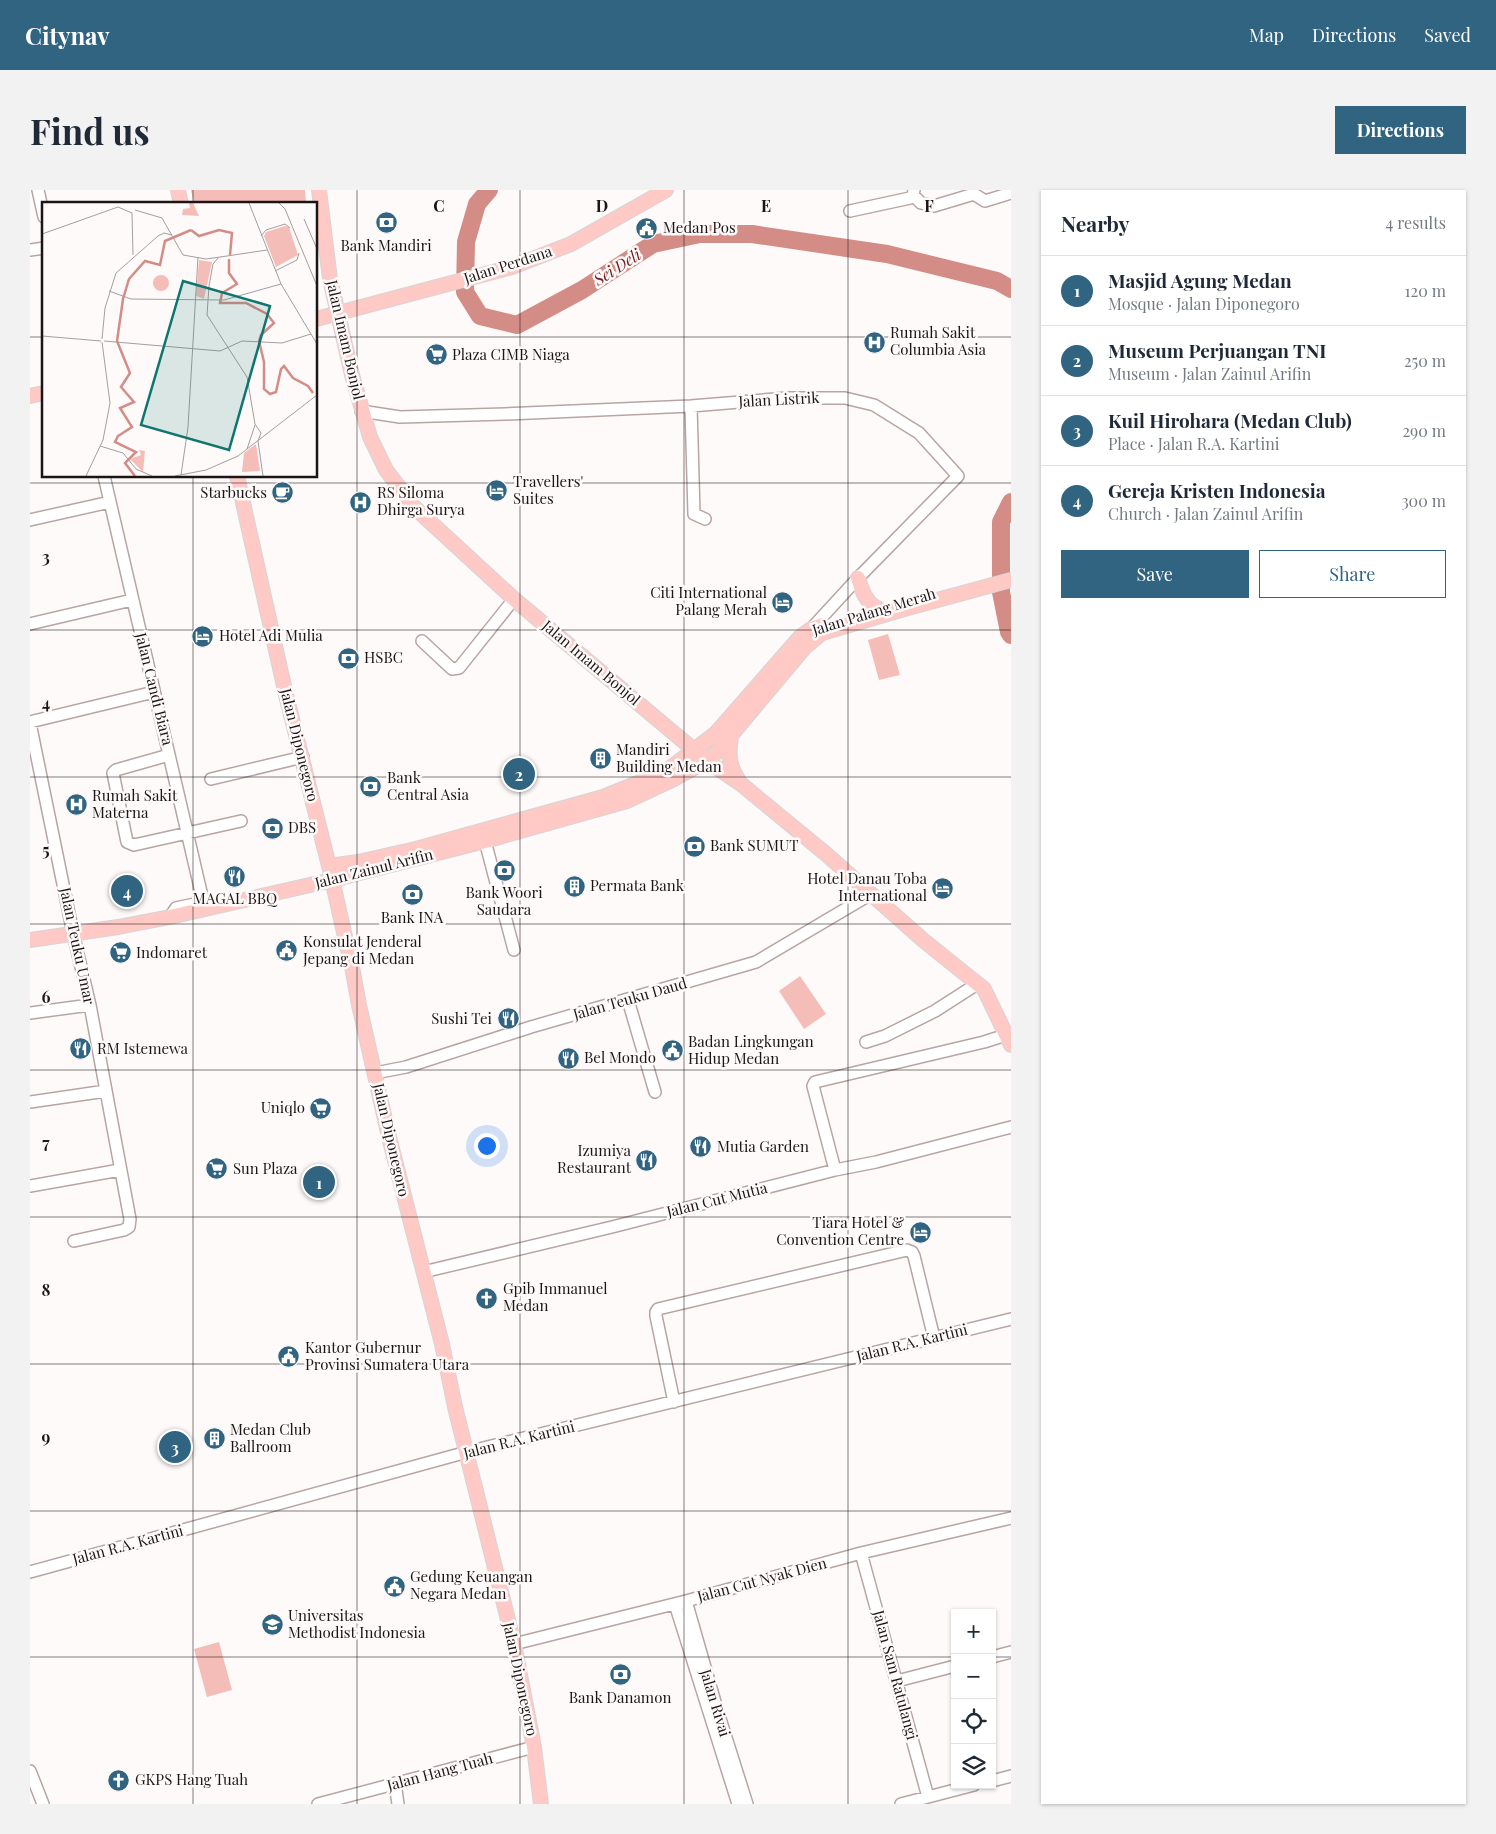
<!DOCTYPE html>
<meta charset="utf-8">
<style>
:root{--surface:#fff;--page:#f2f2f3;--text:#1f2937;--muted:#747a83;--line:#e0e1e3;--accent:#306481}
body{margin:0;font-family:"Playfair Display",serif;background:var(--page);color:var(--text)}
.controls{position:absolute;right:15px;bottom:15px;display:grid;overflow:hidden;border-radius:0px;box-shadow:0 1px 4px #0004}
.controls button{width:45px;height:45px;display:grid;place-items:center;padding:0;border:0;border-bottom:1px solid var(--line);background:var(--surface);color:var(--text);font:25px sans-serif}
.you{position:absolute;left:456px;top:955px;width:18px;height:18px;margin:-12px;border:4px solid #fff;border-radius:50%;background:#1a73e8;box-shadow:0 0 0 8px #1a73e833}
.badge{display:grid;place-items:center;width:32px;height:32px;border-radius:50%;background:var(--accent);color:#fff;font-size:16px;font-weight:700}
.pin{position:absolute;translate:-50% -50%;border:2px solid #fff;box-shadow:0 1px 5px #0006}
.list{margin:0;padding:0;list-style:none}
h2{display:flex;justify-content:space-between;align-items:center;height:65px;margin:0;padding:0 20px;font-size:21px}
h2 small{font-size:16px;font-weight:400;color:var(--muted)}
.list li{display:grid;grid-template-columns:32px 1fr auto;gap:15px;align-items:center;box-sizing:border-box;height:70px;padding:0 20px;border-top:1px solid var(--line)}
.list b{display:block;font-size:19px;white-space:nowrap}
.list p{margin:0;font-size:16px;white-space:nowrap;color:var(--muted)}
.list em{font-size:16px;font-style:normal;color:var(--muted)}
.actions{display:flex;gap:10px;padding:15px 20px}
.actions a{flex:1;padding:11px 0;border:1px solid var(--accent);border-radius:0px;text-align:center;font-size:18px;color:var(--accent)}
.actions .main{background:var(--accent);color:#fff}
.icon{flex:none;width:28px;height:28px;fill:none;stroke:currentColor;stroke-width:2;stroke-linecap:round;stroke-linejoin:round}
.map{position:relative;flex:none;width:981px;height:1614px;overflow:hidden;border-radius:0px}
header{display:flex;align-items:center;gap:30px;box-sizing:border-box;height:70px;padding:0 25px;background:var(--accent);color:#fff}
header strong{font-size:24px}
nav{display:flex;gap:28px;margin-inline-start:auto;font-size:18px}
.intro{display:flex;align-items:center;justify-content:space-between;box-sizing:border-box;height:120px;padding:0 30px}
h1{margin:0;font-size:35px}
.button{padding:12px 22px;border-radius:0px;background:var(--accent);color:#fff;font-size:18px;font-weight:700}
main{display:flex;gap:30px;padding:0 30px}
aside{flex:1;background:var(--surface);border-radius:0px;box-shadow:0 1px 4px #0004}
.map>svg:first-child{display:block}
.green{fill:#f5bdb8}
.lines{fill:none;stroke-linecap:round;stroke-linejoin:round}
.river{stroke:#d48c86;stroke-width:18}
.minor-casing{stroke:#b8a5a3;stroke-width:14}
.major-casing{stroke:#d6d5d5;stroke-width:16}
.minor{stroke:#fff;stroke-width:11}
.major{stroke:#ffc9c5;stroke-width:14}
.grid{fill:none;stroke:#1c1515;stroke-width:1;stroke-opacity:0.55}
.labels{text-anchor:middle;stroke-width:5;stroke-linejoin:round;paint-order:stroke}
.poi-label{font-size:15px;fill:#1c1515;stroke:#fefaf9;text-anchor:start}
.street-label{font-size:15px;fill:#1c1515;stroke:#fefaf9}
.water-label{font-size:16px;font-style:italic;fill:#701a1b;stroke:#fefaf9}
.inset-river{fill:none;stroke:#d48c86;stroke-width:2.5}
.inset-road{fill:none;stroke:#a49e9e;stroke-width:1}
.view{fill:#0f766e;fill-opacity:0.15;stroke:#0f766e;stroke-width:2.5}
.inset-edge{fill:none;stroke:#1c1515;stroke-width:2.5}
.grid-label{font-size:16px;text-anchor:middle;font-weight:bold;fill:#1c1515;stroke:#fefaf9;stroke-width:5;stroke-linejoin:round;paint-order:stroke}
</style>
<header>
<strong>Citynav</strong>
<nav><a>Map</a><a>Directions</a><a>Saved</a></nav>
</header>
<div class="intro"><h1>Find us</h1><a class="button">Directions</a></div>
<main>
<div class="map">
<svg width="981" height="1614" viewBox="0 0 981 1614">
<rect width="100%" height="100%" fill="#fefaf9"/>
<!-- green -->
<path class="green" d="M161 0H275L276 14H164Z
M858 444 870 485 849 490 838 450Z
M770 786 796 824 774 839 749 801Z
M189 1452 202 1500 177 1507 164 1459Z"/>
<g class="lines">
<!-- river -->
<path class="river" d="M459 0 447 14 436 52 435 102 450 126 487 135 552 100 623 54 670 44H722L857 64 967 91 981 99
M981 312 971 332V402L979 442 981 445"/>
<defs>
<path id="minor" d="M8 0 14 27
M883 5 891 13 904 16 944 4 955 11 981 3
M820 21 880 8 883 5 884 0
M0 60 14 58
M661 216 664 324 675 329
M331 221 370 227 475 224 661 216 757 208H815L844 215 889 243 928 286 828 388 781 439
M74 286 175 719
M0 330 80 312
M0 434 102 410
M392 451 422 479 429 478 484 409
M0 532 124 502
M0 533 43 743 60 815 100 1029 99 1037 94 1040 44 1051
M139 565 86 580 83 583 97 652 104 655 211 631
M181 589 273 567
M455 651 484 760
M140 727 146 718 174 712
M598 810 625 902
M0 823 60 815
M836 852 855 846 905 821 947 794
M345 883 376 877 501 837 726 772 841 704
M0 912 76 901
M805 980 783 896 785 892 954 852 976 845
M0 996 90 980
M393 1082 582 1037 805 980 846 972 981 937
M644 1212 626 1126V1122L628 1119 877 1060 882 1062 884 1066 904 1148
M831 1363 898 1607
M0 1382 437 1262 981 1129
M656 1411 687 1519 717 1614
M645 1414 708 1614
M484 1454 656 1411 831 1363 981 1328
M962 1467 981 1462
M867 1491 925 1476
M0 1581 13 1614
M962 1591 981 1586
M365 1593 368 1614
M288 1614 504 1557
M871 1614 944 1595"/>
<path id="major" d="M148 0 151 14
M289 0 300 89 322 185 340 247 356 280 384 317 484 409 677 571 711 594 796 664 893 750 954 799 981 855
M286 129 482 77 541 54 636 0
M0 206 14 203
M207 286 256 505 299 676 323 782 329 815 359 947 412 1154 425 1217 484 1454 504 1557 511 1614
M828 388C832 400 836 414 849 419
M701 547C698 566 699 575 709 591
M299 676 328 672 386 659 573 607 635 582 686 543 770 447 781 439 793 435
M0 750 88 737 140 727 302 690 455 651 597 611 642 590 677 571 687 562 775 457 792 443 874 419 981 390"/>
</defs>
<!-- minor casing -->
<use href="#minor" class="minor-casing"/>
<!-- major casing -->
<use href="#major" class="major-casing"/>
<!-- minor -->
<use href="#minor" class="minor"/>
<!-- major -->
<use href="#major" class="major"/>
</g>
<!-- grid -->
<path class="grid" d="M163 0V14M327 0V1614M490 0V1614M654 0V1614M818 0V1614M0 147H14M286 147H981M163 286V1614M0 293H981M0 440H981M0 587H981M0 734H981M0 880H981M0 1027H981M0 1174H981M0 1321H981M0 1467H925M962 1467H981"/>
<!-- icons -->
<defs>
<symbol id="bank-disc" viewBox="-11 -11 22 22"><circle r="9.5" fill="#306481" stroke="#fefaf9"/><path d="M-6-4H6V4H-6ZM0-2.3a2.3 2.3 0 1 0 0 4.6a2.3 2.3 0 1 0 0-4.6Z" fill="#fff"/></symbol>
<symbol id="civic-disc" viewBox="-11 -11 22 22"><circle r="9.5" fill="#306481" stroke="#fefaf9"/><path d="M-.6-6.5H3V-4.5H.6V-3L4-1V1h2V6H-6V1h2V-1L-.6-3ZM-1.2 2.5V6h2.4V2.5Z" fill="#fff"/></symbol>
<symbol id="hospital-disc" viewBox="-11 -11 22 22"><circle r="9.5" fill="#306481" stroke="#fefaf9"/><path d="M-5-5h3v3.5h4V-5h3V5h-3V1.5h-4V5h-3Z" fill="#fff"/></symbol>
<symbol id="supermarket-disc" viewBox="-11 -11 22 22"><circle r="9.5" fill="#306481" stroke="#fefaf9"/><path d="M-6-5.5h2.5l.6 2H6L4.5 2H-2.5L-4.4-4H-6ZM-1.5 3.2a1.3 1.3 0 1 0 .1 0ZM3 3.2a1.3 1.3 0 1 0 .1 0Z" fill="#fff"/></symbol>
<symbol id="hotel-disc" viewBox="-11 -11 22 22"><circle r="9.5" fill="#306481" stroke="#fefaf9"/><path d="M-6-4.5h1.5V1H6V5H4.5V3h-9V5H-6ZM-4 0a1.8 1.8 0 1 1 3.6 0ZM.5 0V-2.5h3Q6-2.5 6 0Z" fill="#fff"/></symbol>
<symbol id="cafe-disc" viewBox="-11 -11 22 22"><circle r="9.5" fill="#306481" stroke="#fefaf9"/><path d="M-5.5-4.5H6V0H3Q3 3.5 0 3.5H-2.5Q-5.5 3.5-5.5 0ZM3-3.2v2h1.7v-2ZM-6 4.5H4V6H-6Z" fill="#fff"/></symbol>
<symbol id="building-disc" viewBox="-11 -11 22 22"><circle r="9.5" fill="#306481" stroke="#fefaf9"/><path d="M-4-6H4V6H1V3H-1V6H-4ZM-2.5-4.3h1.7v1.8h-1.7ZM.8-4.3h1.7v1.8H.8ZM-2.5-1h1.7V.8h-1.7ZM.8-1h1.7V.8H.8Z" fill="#fff"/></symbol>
<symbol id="restaurant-disc" viewBox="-11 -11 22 22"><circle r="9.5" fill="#306481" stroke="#fefaf9"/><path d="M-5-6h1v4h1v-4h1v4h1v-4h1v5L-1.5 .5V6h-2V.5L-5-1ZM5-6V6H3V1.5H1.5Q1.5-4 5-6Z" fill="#fff"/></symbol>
<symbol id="church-disc" viewBox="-11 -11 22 22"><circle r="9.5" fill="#306481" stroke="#fefaf9"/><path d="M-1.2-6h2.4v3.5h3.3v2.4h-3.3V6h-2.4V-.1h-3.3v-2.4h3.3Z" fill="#fff"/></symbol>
<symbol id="university-disc" viewBox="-11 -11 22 22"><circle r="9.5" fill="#306481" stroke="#fefaf9"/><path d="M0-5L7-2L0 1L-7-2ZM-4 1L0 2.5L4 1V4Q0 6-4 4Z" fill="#fff"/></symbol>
</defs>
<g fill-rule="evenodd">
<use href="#bank-disc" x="344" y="20" width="25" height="25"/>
<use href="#civic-disc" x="604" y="26" width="25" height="25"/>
<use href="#hospital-disc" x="832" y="140" width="25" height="25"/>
<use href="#supermarket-disc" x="394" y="152" width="25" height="25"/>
<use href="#hotel-disc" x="454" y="288" width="25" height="25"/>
<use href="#cafe-disc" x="240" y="290" width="25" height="25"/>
<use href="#hospital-disc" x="318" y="300" width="25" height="25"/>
<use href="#hotel-disc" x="740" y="400" width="25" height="25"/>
<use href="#hotel-disc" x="160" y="434" width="25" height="25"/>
<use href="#bank-disc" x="306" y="456" width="25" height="25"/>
<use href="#building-disc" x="558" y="556" width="25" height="25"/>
<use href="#bank-disc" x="328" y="584" width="25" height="25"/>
<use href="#hospital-disc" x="34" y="602" width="25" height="25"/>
<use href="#bank-disc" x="230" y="626" width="25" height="25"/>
<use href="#bank-disc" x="652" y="644" width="25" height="25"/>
<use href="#bank-disc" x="462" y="668" width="25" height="25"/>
<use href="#restaurant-disc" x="192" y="674" width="25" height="25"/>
<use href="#building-disc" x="532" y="684" width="25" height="25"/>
<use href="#hotel-disc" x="900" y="686" width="25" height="25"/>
<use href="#bank-disc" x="370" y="692" width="25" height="25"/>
<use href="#civic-disc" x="244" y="748" width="25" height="25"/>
<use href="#supermarket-disc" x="78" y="750" width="25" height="25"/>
<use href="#restaurant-disc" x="466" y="816" width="25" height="25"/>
<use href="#restaurant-disc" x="38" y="846" width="25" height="25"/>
<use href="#civic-disc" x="630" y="848" width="25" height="25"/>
<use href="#restaurant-disc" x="526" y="856" width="25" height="25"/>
<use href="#supermarket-disc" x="278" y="906" width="25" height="25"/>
<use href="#restaurant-disc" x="658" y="944" width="25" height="25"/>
<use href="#restaurant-disc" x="604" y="958" width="25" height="25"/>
<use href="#supermarket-disc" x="174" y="966" width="25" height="25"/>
<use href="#hotel-disc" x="878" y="1030" width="25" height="25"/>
<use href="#church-disc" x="444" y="1096" width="25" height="25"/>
<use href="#civic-disc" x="246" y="1154" width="25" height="25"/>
<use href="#building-disc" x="172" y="1236" width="25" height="25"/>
<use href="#civic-disc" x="352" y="1384" width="25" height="25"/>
<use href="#university-disc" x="230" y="1422" width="25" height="25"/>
<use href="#bank-disc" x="578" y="1472" width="25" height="25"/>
<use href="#church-disc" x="76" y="1578" width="25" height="25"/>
</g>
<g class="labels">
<!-- poi labels -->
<g class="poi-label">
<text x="633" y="43">Medan Pos</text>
<text x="356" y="61" text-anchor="middle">Bank Mandiri</text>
<text x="860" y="148">Rumah Sakit<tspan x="860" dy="17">Columbia Asia</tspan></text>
<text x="422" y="170">Plaza CIMB Niaga</text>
<text x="483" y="297">Travellers'<tspan x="483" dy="17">Suites</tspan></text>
<text x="237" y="308" text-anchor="end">Starbucks</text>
<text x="347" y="308">RS Siloma<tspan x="347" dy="17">Dhirga Surya</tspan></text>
<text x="737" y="408" text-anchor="end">Citi International<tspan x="737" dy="17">Palang Merah</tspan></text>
<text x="189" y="451">Hotel Adi Mulia</text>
<text x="334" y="473">HSBC</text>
<text x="586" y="565">Mandiri<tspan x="586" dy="17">Building Medan</tspan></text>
<text x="357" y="593">Bank<tspan x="357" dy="17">Central Asia</tspan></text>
<text x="62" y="611">Rumah Sakit<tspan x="62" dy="17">Materna</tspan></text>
<text x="258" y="643">DBS</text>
<text x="680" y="661">Bank SUMUT</text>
<text x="897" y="694" text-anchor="end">Hotel Danau Toba<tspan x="897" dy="17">International</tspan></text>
<text x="560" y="701">Permata Bank</text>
<text x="474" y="708" text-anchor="middle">Bank Woori<tspan x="474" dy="17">Saudara</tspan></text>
<text x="205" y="714" text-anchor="middle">MAGAL BBQ</text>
<text x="382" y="733" text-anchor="middle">Bank INA</text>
<text x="273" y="757">Konsulat Jenderal<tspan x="273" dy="17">Jepang di Medan</tspan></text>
<text x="106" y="768">Indomaret</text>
<text x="462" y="834" text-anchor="end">Sushi Tei</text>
<text x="658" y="857">Badan Lingkungan<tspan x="658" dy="17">Hidup Medan</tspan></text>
<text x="67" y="864">RM Istemewa</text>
<text x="554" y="873">Bel Mondo</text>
<text x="275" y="923" text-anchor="end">Uniqlo</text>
<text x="687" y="962">Mutia Garden</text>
<text x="601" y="966" text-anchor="end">Izumiya<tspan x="601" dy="17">Restaurant</tspan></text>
<text x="203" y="984">Sun Plaza</text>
<text x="874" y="1038" text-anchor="end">Tiara Hotel &amp;<tspan x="874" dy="17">Convention Centre</tspan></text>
<text x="473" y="1104">Gpib Immanuel<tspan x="473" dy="17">Medan</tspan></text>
<text x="275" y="1163">Kantor Gubernur<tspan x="275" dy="17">Provinsi Sumatera Utara</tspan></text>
<text x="200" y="1245">Medan Club<tspan x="200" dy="17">Ballroom</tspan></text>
<text x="380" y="1392">Gedung Keuangan<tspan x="380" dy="17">Negara Medan</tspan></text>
<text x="258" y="1431">Universitas<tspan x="258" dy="17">Methodist Indonesia</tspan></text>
<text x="590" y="1513" text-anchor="middle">Bank Danamon</text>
<text x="105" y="1595">GKPS Hang Tuah</text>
</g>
<!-- street labels -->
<g class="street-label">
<text transform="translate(478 75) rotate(-18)" y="5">Jalan Perdana</text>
<text transform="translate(315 150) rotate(77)" y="5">Jalan Imam Bonjol</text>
<text transform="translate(749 210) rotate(-3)" y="5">Jalan Listrik</text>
<text transform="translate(844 422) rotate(-17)" y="5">Jalan Palang Merah</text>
<text transform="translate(561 473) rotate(40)" y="5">Jalan Imam Bonjol</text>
<text transform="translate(124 499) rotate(76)" y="5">Jalan Candi Biara</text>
<text transform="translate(269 555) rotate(76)" y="5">Jalan Diponegoro</text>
<text transform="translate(344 679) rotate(-14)" y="5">Jalan Zainul Arifin</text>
<text transform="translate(47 756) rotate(78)" y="5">Jalan Teuku Umar</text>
<text transform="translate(600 809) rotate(-16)" y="5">Jalan Teuku Daud</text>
<text transform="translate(361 950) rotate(77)" y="5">Jalan Diponegoro</text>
<text transform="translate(687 1010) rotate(-14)" y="5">Jalan Cut Mutia</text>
<text transform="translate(882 1153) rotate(-14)" y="5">Jalan R.A. Kartini</text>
<text transform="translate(489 1250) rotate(-14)" y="5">Jalan R.A. Kartini</text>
<text transform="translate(98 1355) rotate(-15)" y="5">Jalan R.A. Kartini</text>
<text transform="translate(732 1390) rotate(-15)" y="5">Jalan Cut Nyak Dien</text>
<text transform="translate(865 1485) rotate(75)" y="5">Jalan Sam Ratulangi</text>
<text transform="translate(490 1489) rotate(78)" y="5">Jalan Diponegoro</text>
<text transform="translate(685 1513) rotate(73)" y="5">Jalan Rivai</text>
<text transform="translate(410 1582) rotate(-15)" y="5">Jalan Hang Tuah</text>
</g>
<!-- water labels -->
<g class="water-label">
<text transform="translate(587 77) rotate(-33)" y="6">Sei Deli</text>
</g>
</g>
<!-- overview -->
<g transform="translate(12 12)">
<rect width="275" height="275" fill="#fefaf9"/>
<path d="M147 1H151L157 14 140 13 141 7 148 6ZM243 24 247 25 256 53 234 65 222 34 224 30ZM157 58 170 60 162 97 154 94ZM111 81a8 8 0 1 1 16 0a8 8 0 1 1-16 0ZM214 242 218 269 200 270 202 251ZM97 248 103 249 101 270 88 257 99 253Z" fill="#f5bdb8"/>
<path class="inset-river" d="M149 28 157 34 177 28 190 31 188 53M187 57V71L195 82 180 91 178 101H204L225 112 232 121 219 133 217 139 222 160V187L228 192 234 190 239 167 242 164 251 176 266 184 271 191M93 274 83 261 94 250 73 240 76 234 90 225 78 206 92 200 79 185 88 171 75 139 81 97 87 77 103 59 118 63 123 39 149 28"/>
<path class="inset-road" d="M207 1 239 82 275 142M237 1 243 7 275 84M93 8 120 16 141 53 164 57 185 54M90 11 91 53M262 17 275 47M0 32 76 5 90 11M219 34 224 28 243 22 248 26M185 54 225 48M176 56 171 62 167 84 165 113 205 175 213 222 219 231 216 239 221 274M233 69 255 58 257 51M67 89 89 97 182 98 239 82M0 134 59 139M60 137 63 106 74 71 116 34 122 31 130 33M62 139 178 149 200 139 240 141 269 132M58 244 81 251 94 267 110 274M205 247 213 223M139 273 146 225 156 55M44 274 61 238 68 201 60 140M133 274 164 268 196 254 275 193"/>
<path class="view" d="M141 79 228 104 187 248 99 223Z"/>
<rect width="275" height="275" class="inset-edge"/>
</g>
<g class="grid-label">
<text x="409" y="22">C</text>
<text x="572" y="22">D</text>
<text x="736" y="22">E</text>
<text x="899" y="22">F</text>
<text x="16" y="373">3</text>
<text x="16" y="519">4</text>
<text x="16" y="666">5</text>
<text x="16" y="813">6</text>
<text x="16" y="959">7</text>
<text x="16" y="1106">8</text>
<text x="16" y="1253">9</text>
</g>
</svg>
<div class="controls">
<button>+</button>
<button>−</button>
<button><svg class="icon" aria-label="locate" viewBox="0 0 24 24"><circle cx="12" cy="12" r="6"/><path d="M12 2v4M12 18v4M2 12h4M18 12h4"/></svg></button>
<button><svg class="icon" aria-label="layers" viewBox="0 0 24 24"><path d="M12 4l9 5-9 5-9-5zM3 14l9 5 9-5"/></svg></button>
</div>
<div class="you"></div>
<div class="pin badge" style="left:289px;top:992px">1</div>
<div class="pin badge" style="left:489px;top:584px">2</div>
<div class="pin badge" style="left:145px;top:1257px">3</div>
<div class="pin badge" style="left:97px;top:701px">4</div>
</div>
<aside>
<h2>Nearby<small>4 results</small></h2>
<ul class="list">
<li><span class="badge">1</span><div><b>Masjid Agung Medan</b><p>Mosque · Jalan Diponegoro</p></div><em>120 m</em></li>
<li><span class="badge">2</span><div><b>Museum Perjuangan TNI</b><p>Museum · Jalan Zainul Arifin</p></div><em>250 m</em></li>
<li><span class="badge">3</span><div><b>Kuil Hirohara (Medan Club)</b><p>Place · Jalan R.A. Kartini</p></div><em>290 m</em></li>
<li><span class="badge">4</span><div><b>Gereja Kristen Indonesia</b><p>Church · Jalan Zainul Arifin</p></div><em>300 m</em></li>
</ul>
<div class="actions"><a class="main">Save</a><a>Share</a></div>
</aside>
</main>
